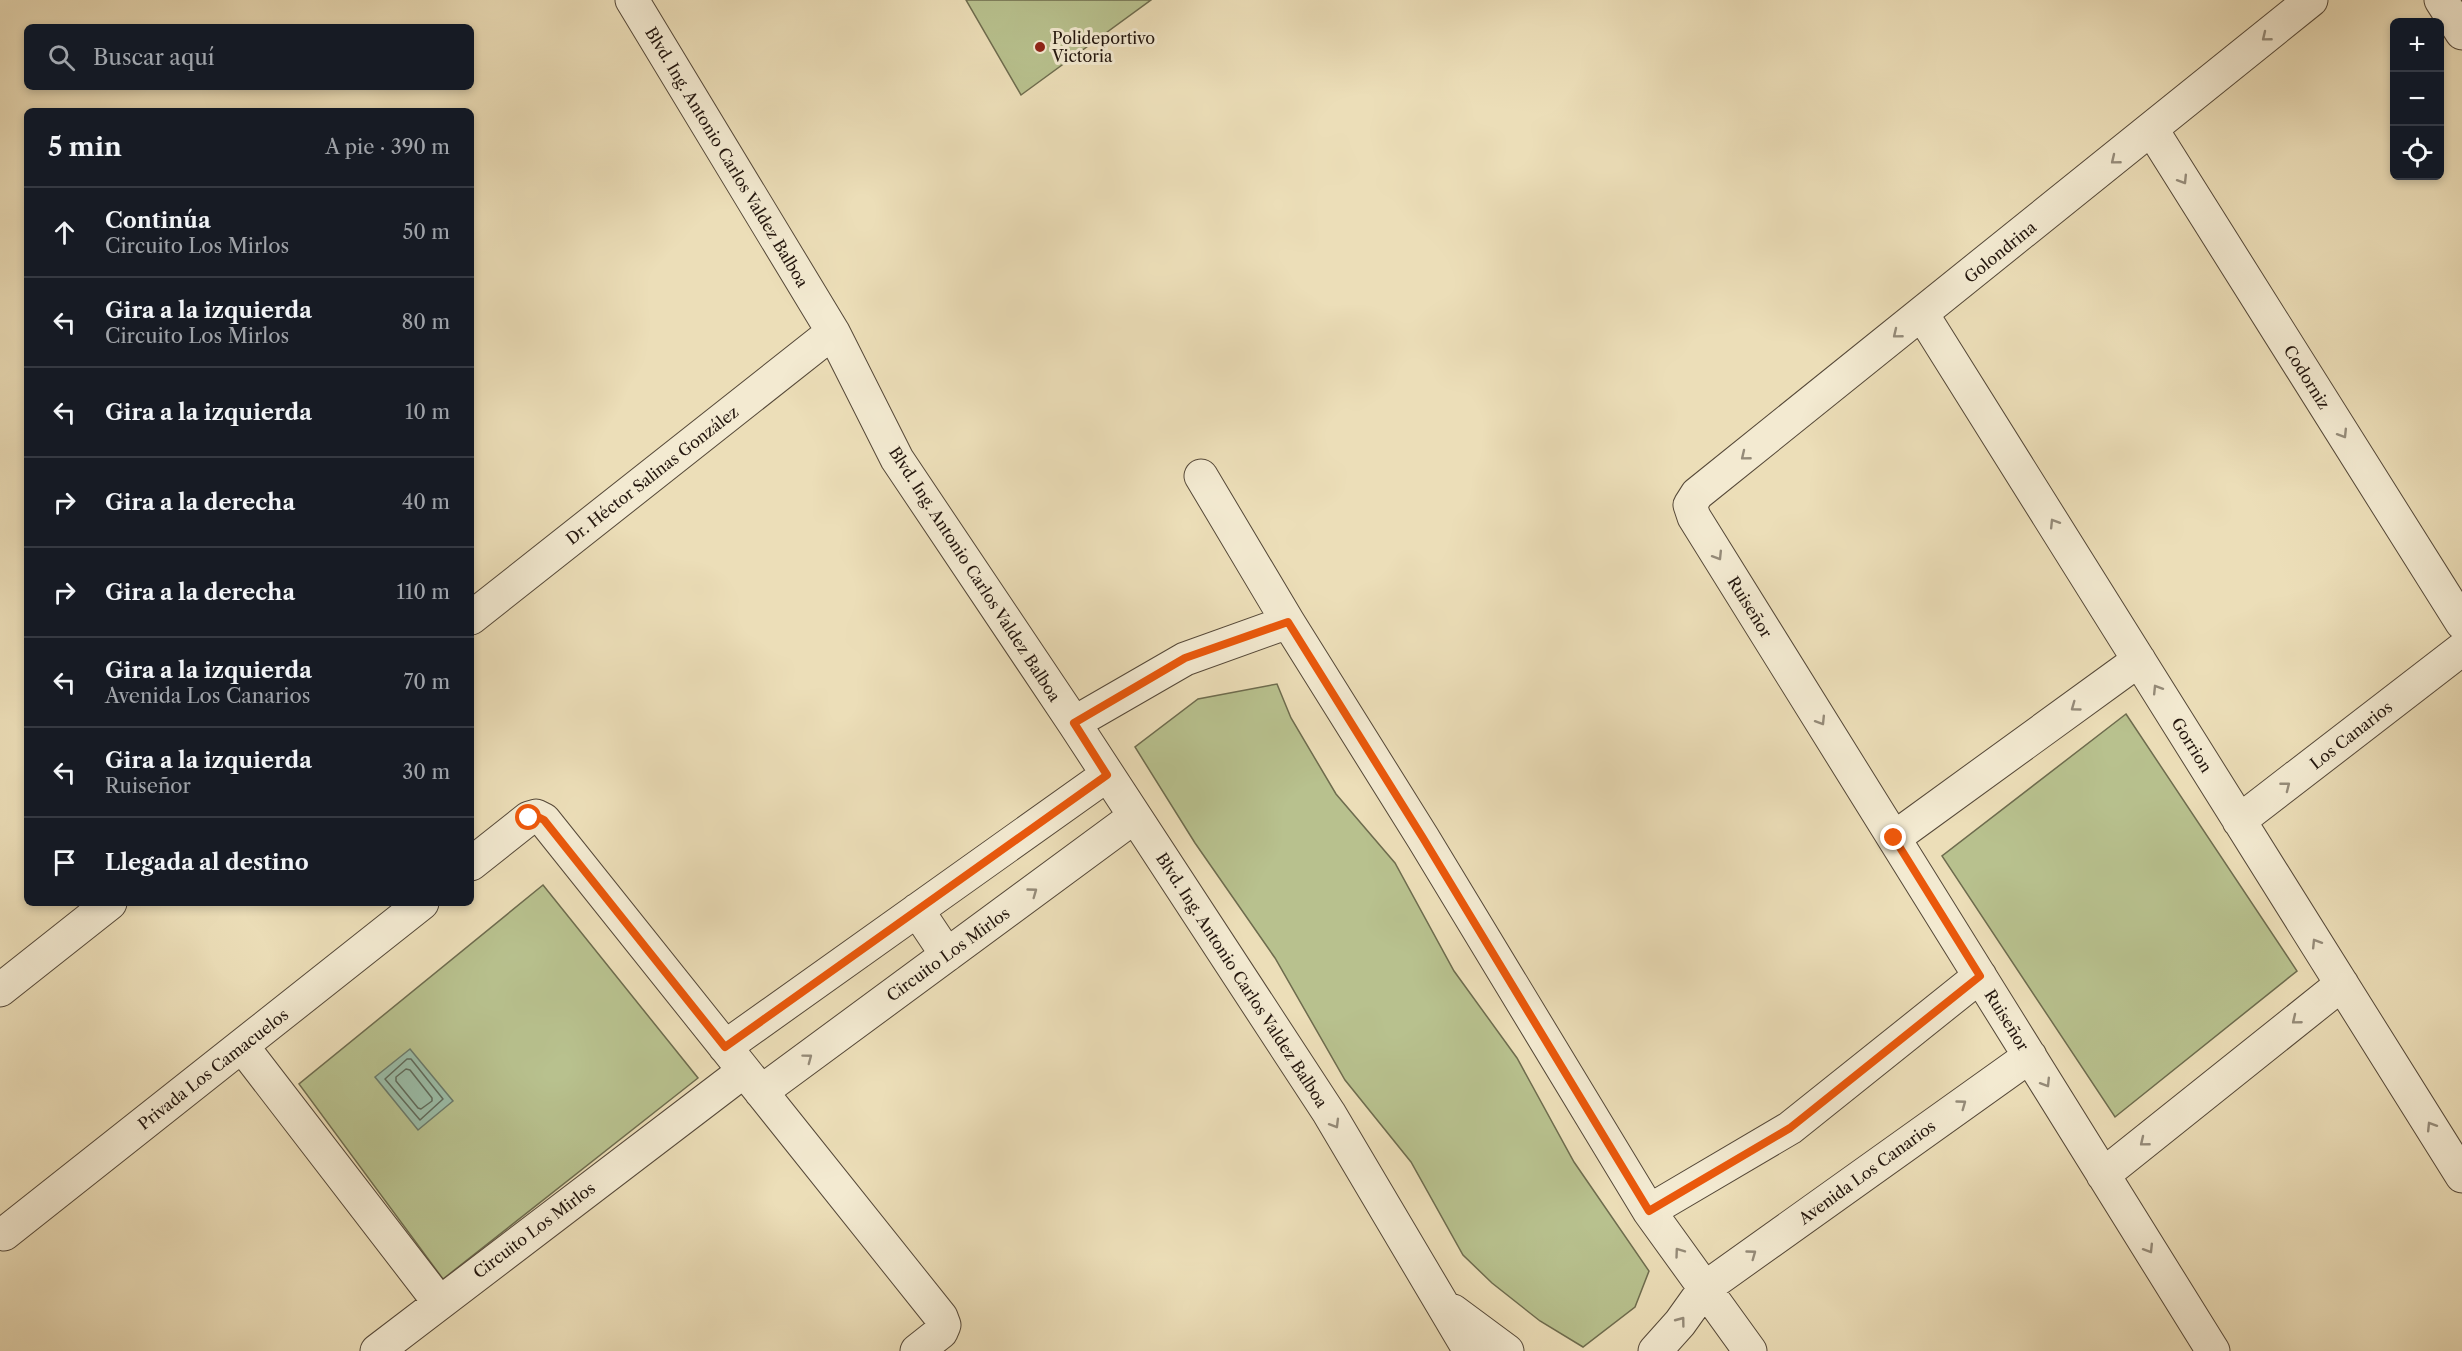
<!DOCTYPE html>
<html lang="es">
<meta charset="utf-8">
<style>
:root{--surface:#171b24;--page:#242831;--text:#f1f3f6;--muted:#9ea1a6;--line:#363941}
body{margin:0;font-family:"Libre Caslon Text",serif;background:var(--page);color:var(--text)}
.controls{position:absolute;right:18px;top:18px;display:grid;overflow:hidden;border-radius:9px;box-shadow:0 3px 9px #0003}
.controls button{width:54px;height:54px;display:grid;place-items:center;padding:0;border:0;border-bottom:2px solid var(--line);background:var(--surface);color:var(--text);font:30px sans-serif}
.stop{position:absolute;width:18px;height:18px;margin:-14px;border:4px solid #ea580c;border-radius:50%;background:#fff}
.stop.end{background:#ea580c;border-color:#fff;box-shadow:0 2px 6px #0008}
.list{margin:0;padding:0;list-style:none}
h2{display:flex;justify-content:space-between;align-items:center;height:78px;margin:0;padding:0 24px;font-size:26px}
h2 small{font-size:20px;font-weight:400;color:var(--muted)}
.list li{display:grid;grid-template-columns:39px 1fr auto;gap:18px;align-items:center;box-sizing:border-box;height:90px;padding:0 24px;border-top:2px solid var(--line)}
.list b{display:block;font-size:22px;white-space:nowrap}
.list p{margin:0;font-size:20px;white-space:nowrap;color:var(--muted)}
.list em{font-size:20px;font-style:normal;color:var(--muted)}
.icon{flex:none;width:33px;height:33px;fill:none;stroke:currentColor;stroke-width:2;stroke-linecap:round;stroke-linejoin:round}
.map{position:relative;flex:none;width:2462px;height:1351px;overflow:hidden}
.search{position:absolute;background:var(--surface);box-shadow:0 3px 9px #0003;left:24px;top:24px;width:450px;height:66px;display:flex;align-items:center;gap:15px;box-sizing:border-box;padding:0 21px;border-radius:9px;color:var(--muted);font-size:22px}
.panel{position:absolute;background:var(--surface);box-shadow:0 3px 9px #0003;left:24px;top:108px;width:450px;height:798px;border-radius:9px}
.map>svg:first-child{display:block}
.green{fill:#b8c18e;stroke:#6e6c4e;stroke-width:1.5}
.water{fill:#9abda8;stroke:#6a7a6a;stroke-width:1.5}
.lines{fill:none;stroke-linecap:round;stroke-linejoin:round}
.shore{stroke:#5e6a5b;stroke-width:1.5}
.minor-casing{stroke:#554838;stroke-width:35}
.minor{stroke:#f3ead1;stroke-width:33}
.oneway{stroke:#958b79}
.route{stroke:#ea580c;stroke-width:8}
.poi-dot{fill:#8f2418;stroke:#f3ead1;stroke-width:2}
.labels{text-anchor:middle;stroke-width:6;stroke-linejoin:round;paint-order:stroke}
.poi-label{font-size:16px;fill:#23160e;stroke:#f3ead1;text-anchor:start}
.street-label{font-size:16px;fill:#23160e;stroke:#f3ead1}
</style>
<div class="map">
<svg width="2462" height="1351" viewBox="0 0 2462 1351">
<rect width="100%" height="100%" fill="#ecdeb8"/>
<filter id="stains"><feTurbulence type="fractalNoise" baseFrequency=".00333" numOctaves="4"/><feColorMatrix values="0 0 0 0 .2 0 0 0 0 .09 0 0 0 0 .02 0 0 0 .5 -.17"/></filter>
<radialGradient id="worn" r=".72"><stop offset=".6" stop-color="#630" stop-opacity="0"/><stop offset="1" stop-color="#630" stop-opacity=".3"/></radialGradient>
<!-- green -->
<path class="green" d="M966 0H1151L1021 95Z
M1277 684 1291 718 1336 794 1395 863 1454 971 1517 1058 1574 1162 1649 1271 1635 1307 1583 1347 1540 1321 1492 1283 1463 1255 1411 1162 1345 1080 1275 958 1195 843 1135 747 1198 699Z
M2126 714 2297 971 2115 1117 1942 856Z
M543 885 698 1078 443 1279 299 1084Z"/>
<!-- water -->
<path class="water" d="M410 1049 453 1101 418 1130 375 1077Z"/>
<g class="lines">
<!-- shore -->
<path class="shore" d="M407 1059H411L443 1099 420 1120 385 1079Z
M406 1069 410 1070 432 1098V1101L421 1109 418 1108 396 1081V1077Z"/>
<defs>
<path id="minor" d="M632 0 833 332 897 459 1074 723 1329 1113 1470 1351
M2441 0 2462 33
M2152 130 2462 623
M1922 314 2462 1176
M1201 476 1288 622 1423 838 1649 1211 1750 1351
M471 618 833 332
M1074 723 1185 659 1288 622
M2239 821 2462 649
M1894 838 2139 660
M471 864 529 818 536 816 544 820 941 1317 944 1325 941 1332 917 1351
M917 910 947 955
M0 990 110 903
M242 1046 439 1302
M725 1047 1107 775
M761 1092 1134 817
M2103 1175 2342 984
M1649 1211 1790 1128 1980 976
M4 1234 422 903
M1453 1311 1507 1351
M377 1351 744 1071
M1655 1351 1680 1323 1705 1288 2030 1056
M2213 1351 1694 517 1690 505 1697 494 2311 0"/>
</defs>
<!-- minor casing -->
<use href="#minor" class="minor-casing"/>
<!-- minor -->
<use href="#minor" class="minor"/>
</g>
<!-- one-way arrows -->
<defs><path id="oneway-chevron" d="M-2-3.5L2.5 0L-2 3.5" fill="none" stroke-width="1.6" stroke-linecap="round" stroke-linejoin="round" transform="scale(1.5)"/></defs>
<g class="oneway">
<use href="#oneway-chevron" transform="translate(2266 37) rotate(141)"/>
<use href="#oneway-chevron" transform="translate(2115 160) rotate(141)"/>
<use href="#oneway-chevron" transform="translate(2183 180) rotate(58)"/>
<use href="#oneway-chevron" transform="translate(1897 334) rotate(141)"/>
<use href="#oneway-chevron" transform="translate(2343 434) rotate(58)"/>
<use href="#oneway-chevron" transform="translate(1745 456) rotate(141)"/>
<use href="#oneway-chevron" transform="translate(2054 523) rotate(-122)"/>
<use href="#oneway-chevron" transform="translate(1718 556) rotate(58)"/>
<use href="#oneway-chevron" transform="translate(2157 689) rotate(-122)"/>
<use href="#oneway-chevron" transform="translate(2075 707) rotate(144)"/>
<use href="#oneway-chevron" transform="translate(1821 721) rotate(58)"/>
<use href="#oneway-chevron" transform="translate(2286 786) rotate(-38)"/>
<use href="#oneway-chevron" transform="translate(1033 892) rotate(-36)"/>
<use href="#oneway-chevron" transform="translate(2316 943) rotate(-122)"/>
<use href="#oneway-chevron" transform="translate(2296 1020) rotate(141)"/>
<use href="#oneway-chevron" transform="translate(808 1058) rotate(-37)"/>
<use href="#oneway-chevron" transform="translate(2046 1083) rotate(58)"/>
<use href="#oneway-chevron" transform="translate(1962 1104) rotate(-36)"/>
<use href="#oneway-chevron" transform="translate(1335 1124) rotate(59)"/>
<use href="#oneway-chevron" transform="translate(2431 1126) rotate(-122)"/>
<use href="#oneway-chevron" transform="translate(2144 1142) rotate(141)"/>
<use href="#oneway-chevron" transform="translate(2149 1249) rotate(58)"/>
<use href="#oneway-chevron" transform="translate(1679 1252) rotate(-126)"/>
<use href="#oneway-chevron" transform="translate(1752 1254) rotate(-36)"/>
<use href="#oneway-chevron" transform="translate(1681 1321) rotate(-53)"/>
</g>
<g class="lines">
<!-- route -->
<path class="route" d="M529 818 536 816 544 820 725 1047 1107 775 1074 723 1185 658 1288 622 1423 838 1649 1211 1790 1128 1980 976 1894 838"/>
</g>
<!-- markers -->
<circle class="poi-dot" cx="1040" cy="47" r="6"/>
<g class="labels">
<!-- poi labels -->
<g class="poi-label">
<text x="1052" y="44">Polideportivo<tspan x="1052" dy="18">Victoria</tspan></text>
</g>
<!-- street labels -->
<g class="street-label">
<text transform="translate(727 157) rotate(59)" y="6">Blvd. Ing. Antonio Carlos Valdez Balboa</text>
<text transform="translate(2000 252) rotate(-39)" y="6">Golondrina</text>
<text transform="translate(2307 377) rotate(58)" y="6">Codorniz</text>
<text transform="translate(652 475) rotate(-38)" y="6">Dr. Héctor Salinas González</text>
<text transform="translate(975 574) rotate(57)" y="6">Blvd. Ing. Antonio Carlos Valdez Balboa</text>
<text transform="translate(1750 607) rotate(58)" y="6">Ruiseñor</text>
<text transform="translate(2351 735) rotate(-38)" y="6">Los Canarios</text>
<text transform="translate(2192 745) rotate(58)" y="6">Gorrion</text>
<text transform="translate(948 954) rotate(-36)" y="6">Circuito Los Mirlos</text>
<text transform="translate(1242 980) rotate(57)" y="6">Blvd. Ing. Antonio Carlos Valdez Balboa</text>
<text transform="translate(2007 1020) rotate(58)" y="6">Ruiseñor</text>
<text transform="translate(213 1069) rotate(-38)" y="6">Privada Los Camacuelos</text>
<text transform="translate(1867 1172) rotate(-36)" y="6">Avenida Los Canarios</text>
<text transform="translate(534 1230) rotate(-37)" y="6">Circuito Los Mirlos</text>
</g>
</g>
<rect width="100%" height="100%" filter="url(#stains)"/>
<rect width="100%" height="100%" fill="url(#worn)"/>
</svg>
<div class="controls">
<button>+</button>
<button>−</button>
<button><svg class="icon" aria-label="locate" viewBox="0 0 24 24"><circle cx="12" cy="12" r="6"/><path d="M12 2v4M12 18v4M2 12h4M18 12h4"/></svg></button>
</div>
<div class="stop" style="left:529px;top:818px"></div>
<div class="stop end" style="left:1894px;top:838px"></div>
<div class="search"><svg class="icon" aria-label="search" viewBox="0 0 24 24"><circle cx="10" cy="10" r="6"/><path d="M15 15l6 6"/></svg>Buscar aquí</div>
<section class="panel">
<h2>5 min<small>A pie · 390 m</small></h2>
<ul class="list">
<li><svg class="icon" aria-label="ahead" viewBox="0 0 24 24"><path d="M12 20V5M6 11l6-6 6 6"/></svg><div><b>Continúa</b><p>Circuito Los Mirlos</p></div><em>50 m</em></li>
<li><svg class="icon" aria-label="left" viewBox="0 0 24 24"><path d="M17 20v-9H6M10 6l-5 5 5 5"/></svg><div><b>Gira a la izquierda</b><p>Circuito Los Mirlos</p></div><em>80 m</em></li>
<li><svg class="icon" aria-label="left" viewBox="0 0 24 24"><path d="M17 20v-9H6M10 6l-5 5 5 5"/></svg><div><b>Gira a la izquierda</b></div><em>10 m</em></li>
<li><svg class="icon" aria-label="right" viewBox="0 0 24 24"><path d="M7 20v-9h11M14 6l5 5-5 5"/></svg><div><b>Gira a la derecha</b></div><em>40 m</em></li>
<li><svg class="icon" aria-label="right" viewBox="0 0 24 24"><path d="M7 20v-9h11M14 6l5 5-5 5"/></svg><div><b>Gira a la derecha</b></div><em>110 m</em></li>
<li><svg class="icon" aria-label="left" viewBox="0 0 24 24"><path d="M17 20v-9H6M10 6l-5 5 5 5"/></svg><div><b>Gira a la izquierda</b><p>Avenida Los Canarios</p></div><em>70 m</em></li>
<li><svg class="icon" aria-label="left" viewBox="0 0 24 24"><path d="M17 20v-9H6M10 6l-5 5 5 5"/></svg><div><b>Gira a la izquierda</b><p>Ruiseñor</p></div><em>30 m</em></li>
<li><svg class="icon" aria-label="arrive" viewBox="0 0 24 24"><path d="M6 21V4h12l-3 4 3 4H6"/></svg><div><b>Llegada al destino</b></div></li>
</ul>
</section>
</div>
